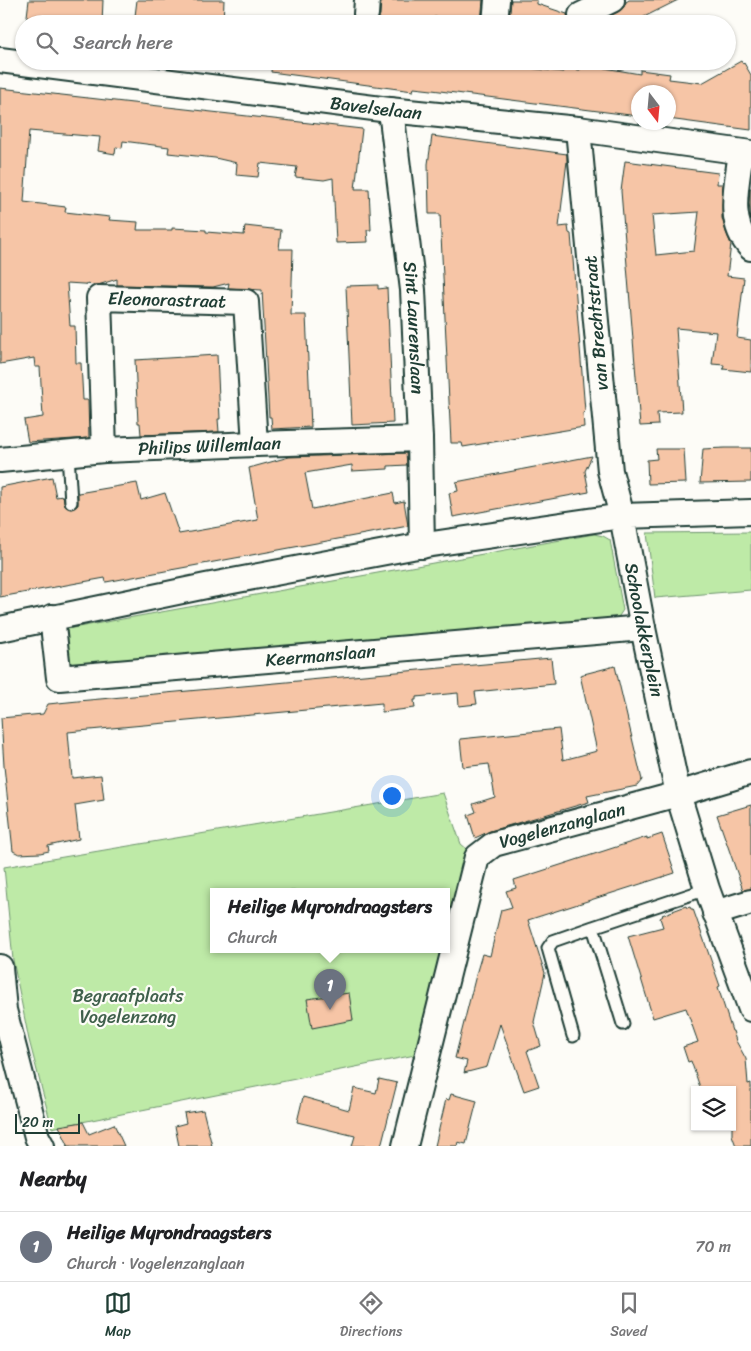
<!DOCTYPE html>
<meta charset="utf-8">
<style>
:root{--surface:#fff;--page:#f2f2f2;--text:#202124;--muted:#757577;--line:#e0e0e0;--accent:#1f3d34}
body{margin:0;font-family:Sriracha,sans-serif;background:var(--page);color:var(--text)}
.controls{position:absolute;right:15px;bottom:15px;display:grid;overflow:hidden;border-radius:0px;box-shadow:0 1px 4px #0004}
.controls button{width:45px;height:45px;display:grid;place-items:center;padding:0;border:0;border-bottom:1px solid var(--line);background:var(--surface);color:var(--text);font:25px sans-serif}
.compass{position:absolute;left:631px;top:85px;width:45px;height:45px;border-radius:50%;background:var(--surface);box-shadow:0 1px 4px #0004;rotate:164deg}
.scale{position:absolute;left:15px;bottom:12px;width:65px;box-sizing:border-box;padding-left:5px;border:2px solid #1f3d34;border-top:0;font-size:14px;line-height:18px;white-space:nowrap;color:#1f3d34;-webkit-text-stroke:4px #fdfcf7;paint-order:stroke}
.you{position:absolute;left:391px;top:795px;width:18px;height:18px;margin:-12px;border:4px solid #fff;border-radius:50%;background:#1a73e8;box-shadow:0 0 0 8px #1a73e833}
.badge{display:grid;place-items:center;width:32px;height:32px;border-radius:50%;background:var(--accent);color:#fff;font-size:16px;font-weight:700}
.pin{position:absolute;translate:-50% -41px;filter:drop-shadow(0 1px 2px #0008)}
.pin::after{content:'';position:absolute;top:26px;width:18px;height:15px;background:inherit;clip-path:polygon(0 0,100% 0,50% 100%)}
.popup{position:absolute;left:210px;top:888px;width:240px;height:65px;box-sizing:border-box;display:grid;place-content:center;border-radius:0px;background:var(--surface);filter:drop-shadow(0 1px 4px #0005);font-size:16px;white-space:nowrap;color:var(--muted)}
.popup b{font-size:19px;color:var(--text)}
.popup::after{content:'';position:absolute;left:50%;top:100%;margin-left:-10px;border:10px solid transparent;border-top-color:var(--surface)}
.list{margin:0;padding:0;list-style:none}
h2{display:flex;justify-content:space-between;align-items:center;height:65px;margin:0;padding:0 20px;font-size:21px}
h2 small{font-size:16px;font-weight:400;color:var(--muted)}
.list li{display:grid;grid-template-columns:32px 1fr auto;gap:15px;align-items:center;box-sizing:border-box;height:70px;padding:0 20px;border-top:1px solid var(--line)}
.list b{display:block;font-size:19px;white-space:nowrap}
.list p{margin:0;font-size:16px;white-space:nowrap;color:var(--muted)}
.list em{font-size:16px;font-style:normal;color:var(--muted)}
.icon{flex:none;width:28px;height:28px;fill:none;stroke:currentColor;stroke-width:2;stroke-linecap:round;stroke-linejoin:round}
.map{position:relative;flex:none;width:751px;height:1146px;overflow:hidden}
.search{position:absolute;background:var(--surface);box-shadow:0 1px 4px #0004;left:15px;right:15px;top:15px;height:55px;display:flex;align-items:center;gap:12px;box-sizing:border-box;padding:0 18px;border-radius:28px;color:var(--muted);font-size:19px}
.sheet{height:135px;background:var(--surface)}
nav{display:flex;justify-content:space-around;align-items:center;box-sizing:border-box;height:70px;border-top:1px solid var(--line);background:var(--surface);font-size:14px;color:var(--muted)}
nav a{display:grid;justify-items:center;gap:2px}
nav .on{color:var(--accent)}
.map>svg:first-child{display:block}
.green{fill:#beeaa7;stroke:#6e946e;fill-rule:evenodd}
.building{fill:#f6c5a6;stroke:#1f3d34;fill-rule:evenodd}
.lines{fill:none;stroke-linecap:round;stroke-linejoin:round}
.service-casing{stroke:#1f3d34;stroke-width:15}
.minor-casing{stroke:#1f3d34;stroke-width:28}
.service{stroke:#fdfcf7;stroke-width:11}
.minor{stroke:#fdfcf7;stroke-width:24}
.labels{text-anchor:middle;stroke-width:4.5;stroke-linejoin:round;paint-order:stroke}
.street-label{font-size:18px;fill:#1f3d34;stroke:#fdfcf7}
.park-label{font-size:18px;fill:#3f604b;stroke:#fdfcf7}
</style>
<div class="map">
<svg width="751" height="1146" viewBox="0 0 751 1146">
<rect width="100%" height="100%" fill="#fdfcf7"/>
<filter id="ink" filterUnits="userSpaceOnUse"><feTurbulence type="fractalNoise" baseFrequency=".02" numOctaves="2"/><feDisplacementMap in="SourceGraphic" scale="10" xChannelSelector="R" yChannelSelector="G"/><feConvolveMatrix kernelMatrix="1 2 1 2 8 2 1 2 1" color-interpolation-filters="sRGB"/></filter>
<g filter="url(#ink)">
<!-- green -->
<path class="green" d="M751 532V590L655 598 647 533Z
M594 534 603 536 610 540 623 610 619 616 609 622 71 666 67 661 63 633 67 629Z
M443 793 461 844 474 855 420 1054 52 1128 29 1040 13 960 4 867ZM214 891H446V949H214Z"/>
<!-- building -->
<path class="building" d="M29 0H103L102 24H26Z
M137 0H224L223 24H134Z
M381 0H483L481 22 434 17V24H375L380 15Z
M511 0H537V4L567 14 568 21 571 24H509Z
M629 0H678L630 24H594L618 12 624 7 626 2Z
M272 61H469L563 72 564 68 580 70 581 64 640 74V70L670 74 669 79 702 83 741 61 743 64 744 63 751 75V130L668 119V92H638V116L432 90 414 88 413 91 271 72Z
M0 88 362 129 355 189H369L371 230H367L368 242 336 243 333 178 324 180 295 177 297 167 260 163 258 177 236 175 237 163 215 158 168 153 169 147 123 141 122 148 116 147 115 154 98 151 100 137 29 131 24 202 66 207 65 212 110 217 109 220 138 222 137 230H172V228L206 230V232L244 235 245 226 281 230 279 249H293L291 315H306L311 427 272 429 271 417H269L262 290 228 288 229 283 213 287 117 285V279L98 285 67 283 70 326H75L76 363H81L83 400H88L89 438 28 442 24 420 43 417 40 367H35L34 358 0 364Z
M432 136 567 154V161L559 227 568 226 569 233 571 234 585 411 583 413 584 427 463 447 462 443H451L440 214H429L428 164Z
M625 161 718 173 717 184H723L722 218 726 232 731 244 727 276 744 278 737 338 751 340V372L723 369 724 365 712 364 716 332 676 328 682 412 657 413 658 425 640 426 621 191ZM699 212 694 251 656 255 652 215Z
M750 188H751V220L749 203Z
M378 285V289L387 288 393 423 352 425 346 286Z
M217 355 220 419H218L219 432 141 435 140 423H138L135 360Z
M725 448H751V482L700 483 703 449Z
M656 449H684L686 483 648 484 647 460 657 459Z
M406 453 407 465 388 466V469L352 471V465L305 473 312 509 393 493 395 503 404 501 408 526 106 582 105 578 0 597V487L52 477 56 497 63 496 65 506 71 509 78 505V493L137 483 141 500 165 493 179 534 258 520 249 468 289 457Z
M592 456 585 471 589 492 453 517 449 493 458 491 456 482Z
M551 658 554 684 475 692 477 704 459 706 458 693 416 697V700H414L415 708 382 712V703L68 732 72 778 101 775 104 800 75 805 79 839 48 846 49 851 40 853 19 854 13 851 4 766 1 718 43 714 48 704 78 701Z
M615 666 642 780 637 786 587 796 589 802 490 831 475 838 468 815 476 812 473 804 495 797 489 764 463 767 460 739 559 729 563 760 597 751 580 675Z
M751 805V889L743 890 717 815Z
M662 834 675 873 528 920 545 973 534 1022 541 1046 527 1051 539 1086 524 1091 500 1024 487 1067 464 1073 467 1061 455 1058 477 971 482 954 490 956 501 910 512 907 506 891 516 888 514 880 647 837V839Z
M686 906 687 908 690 907 691 909H693L720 986 718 987 732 1031H733L736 1041 746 1059 748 1084 751 1083V1146H736L732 1135V1090H701L691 1061 688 1062 683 1047 698 1042 686 1008 653 1018 628 936 663 927 660 918 663 916 662 915Z
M349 993 353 1020 312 1028 307 999Z
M379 1079 397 1083 381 1146H352L355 1136 297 1122 303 1097 349 1110 354 1088 376 1093Z
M451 1094 477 1101 466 1144 458 1142 457 1146H435L446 1099 449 1100Z
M203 1110 212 1146H179L175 1126 186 1123 184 1113Z
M83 1122 89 1134 114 1124 124 1146H66L68 1145 59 1126Z"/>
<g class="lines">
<defs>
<path id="service" d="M68 454 71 502
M623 1024 593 927 707 889
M573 1036 548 948 553 941 593 927"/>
<g id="minor">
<path d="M366 14 367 0"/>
<path d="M581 15 612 0"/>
<path d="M495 24 497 0"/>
<path id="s1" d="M0 60 389 110 578 129 751 153"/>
<path id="s2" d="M391 110 413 290 420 439 422 546"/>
<path d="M741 152C737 185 726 222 751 248"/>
<path id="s3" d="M104 450 99 298 246 302 255 444"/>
<path id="s4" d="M0 460 104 450 255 444 420 439"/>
<path id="s5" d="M751 512 622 516 643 628 678 794 751 772"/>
<path id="s6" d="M52 617 59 678 643 628"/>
<path d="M0 629 206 586 412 547 622 516 610 471 578 129"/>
<path d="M715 913 751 902"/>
<path d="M0 967 4 1010 37 1137 42 1146"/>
<path id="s7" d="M405 1146 477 857 494 844 678 794 707 889 751 1009"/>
</g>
</defs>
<!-- service casing -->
<use href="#service" class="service-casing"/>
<!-- minor casing -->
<use href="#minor" class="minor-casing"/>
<!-- service -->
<use href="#service" class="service"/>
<!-- minor -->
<use href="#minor" class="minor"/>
</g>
</g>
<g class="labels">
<!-- street labels -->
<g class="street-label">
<text dy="6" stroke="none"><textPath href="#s1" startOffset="379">Bavelselaan</textPath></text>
<text dy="6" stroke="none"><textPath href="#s3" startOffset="220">Eleonorastraat</textPath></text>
<text transform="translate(596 323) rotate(-95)" y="6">van Brechtstraat</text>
<text dy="6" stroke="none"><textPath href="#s2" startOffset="219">Sint Laurenslaan</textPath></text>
<text dy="6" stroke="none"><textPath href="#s4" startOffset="210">Philips Willemlaan</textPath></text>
<text dy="6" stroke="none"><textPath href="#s5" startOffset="245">Schoolakkerplein</textPath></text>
<text dy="6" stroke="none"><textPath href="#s6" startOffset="324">Keermanslaan</textPath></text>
<text dy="6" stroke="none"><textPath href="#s7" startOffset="390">Vogelenzanglaan</textPath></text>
</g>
<!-- park labels -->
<g class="park-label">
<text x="128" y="1002">Begraafplaats<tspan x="128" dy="21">Vogelenzang</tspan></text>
</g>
</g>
</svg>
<div class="controls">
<button><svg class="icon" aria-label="layers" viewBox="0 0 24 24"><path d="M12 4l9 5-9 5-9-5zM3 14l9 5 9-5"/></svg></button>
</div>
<svg class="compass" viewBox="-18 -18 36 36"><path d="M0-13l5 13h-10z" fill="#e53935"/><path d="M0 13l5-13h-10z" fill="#757577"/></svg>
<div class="scale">20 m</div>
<div class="you"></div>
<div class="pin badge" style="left:330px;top:1010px;background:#6b7280">1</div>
<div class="popup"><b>Heilige Myrondraagsters</b>Church</div>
<div class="search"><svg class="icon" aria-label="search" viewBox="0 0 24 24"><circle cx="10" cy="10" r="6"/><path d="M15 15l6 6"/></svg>Search here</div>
</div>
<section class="sheet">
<h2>Nearby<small></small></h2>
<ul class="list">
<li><span class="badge" style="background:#6b7280">1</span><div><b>Heilige Myrondraagsters</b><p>Church · Vogelenzanglaan</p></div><em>70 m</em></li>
</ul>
</section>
<nav>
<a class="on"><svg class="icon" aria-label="map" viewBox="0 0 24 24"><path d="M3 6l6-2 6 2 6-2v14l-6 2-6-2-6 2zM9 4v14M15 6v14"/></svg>Map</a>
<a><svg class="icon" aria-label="directions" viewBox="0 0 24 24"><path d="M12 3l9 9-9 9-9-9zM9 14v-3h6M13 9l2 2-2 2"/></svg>Directions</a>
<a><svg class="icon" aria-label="saved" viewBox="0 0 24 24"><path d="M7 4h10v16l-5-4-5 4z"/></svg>Saved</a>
</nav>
